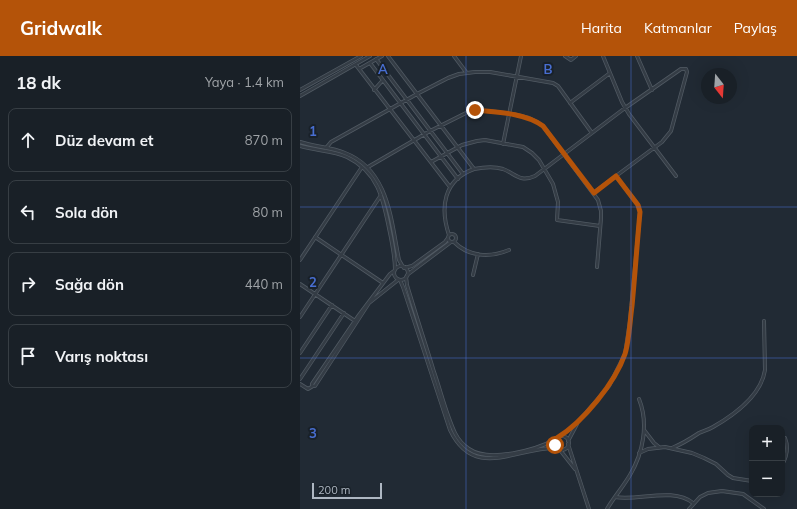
<!DOCTYPE html>
<html lang="tr">
<meta charset="utf-8">
<style>
:root{--surface:#192027;--page:#22282f;--text:#f1f3f6;--muted:#9fa3a7;--line:#373e44;--accent:#b45309}
body{margin:0;font-family:Mulish,sans-serif;background:var(--page);color:var(--text)}
.controls{position:absolute;right:12px;bottom:12px;display:grid;overflow:hidden;border-radius:8px;box-shadow:0 4px 16px #0002}
.controls button{width:36px;height:36px;display:grid;place-items:center;padding:0;border:0;border-bottom:1px solid var(--line);background:var(--surface);color:var(--text);font:20px sans-serif}
.compass{position:absolute;left:401px;top:12px;width:36px;height:36px;border-radius:50%;background:var(--surface);box-shadow:0 4px 16px #0002;rotate:163deg}
.scale{position:absolute;left:12px;bottom:10px;width:70px;box-sizing:border-box;padding-left:4px;border:2px solid #aeb7c2;border-top:0;font-size:11px;line-height:14px;white-space:nowrap;color:#aeb7c2;-webkit-text-stroke:3px #192129;paint-order:stroke}
.stop{position:absolute;width:12px;height:12px;margin:-9px;border:3px solid #b45309;border-radius:50%;background:#fff}
.stop.end{background:#b45309;border-color:#fff;box-shadow:0 1px 4px #0008}
.list{margin:0;padding:0;list-style:none}
h2{display:flex;justify-content:space-between;align-items:center;height:52px;margin:0;padding:0 16px;font-size:17px}
h2 small{font-size:13px;font-weight:400;color:var(--muted)}
.list li{display:grid;grid-template-columns:26px 1fr auto;gap:12px;align-items:center;box-sizing:border-box;height:64px;margin:0 8px 8px;padding:0 8px;border:1px solid var(--line);border-radius:8px}
.list b{display:block;font-size:15px;white-space:nowrap}
.list em{font-size:13px;font-style:normal;color:var(--muted)}
.icon{flex:none;width:22px;height:22px;fill:none;stroke:currentColor;stroke-width:2;stroke-linecap:round;stroke-linejoin:round}
.map{position:relative;flex:none;width:497px;height:453px;overflow:hidden}
header{display:flex;align-items:center;gap:24px;box-sizing:border-box;height:56px;padding:0 20px;background:var(--accent);color:#fff}
header strong{font-size:19px}
nav{display:flex;gap:22px;margin-inline-start:auto;font-size:14px}
main{display:flex}
aside{flex:1;background:var(--surface)}
.map>svg:first-child{display:block}
.lines{fill:none;stroke-linecap:round;stroke-linejoin:round}
.minor-casing{stroke:#515a63;stroke-width:4}
.minor{stroke:#343c45;stroke-width:2.5}
.route{stroke:#b45309;stroke-width:5}
.grid{fill:none;stroke:#486ed1;stroke-width:1;stroke-opacity:0.55}
.grid-label{font-size:13px;text-anchor:middle;font-weight:bold;fill:#486ed1;stroke:#192129;stroke-width:4;stroke-linejoin:round;paint-order:stroke}
</style>
<header>
<strong>Gridwalk</strong>
<nav><a>Harita</a><a>Katmanlar</a><a>Paylaş</a></nav>
</header>
<main>
<aside>
<h2>18 dk<small>Yaya · 1.4 km</small></h2>
<ul class="list">
<li><svg class="icon" aria-label="ahead" viewBox="0 0 24 24"><path d="M12 20V5M6 11l6-6 6 6"/></svg><div><b>Düz devam et</b></div><em>870 m</em></li>
<li><svg class="icon" aria-label="left" viewBox="0 0 24 24"><path d="M17 20v-9H6M10 6l-5 5 5 5"/></svg><div><b>Sola dön</b></div><em>80 m</em></li>
<li><svg class="icon" aria-label="right" viewBox="0 0 24 24"><path d="M7 20v-9h11M14 6l5 5-5 5"/></svg><div><b>Sağa dön</b></div><em>440 m</em></li>
<li><svg class="icon" aria-label="arrive" viewBox="0 0 24 24"><path d="M6 21V4h12l-3 4 3 4H6"/></svg><div><b>Varış noktası</b></div></li>
</ul>
</aside>
<div class="map">
<svg width="497" height="453" viewBox="0 0 497 453">
<rect width="100%" height="100%" fill="#212a34"/>
<g class="lines">
<defs>
<path id="minor" d="M88 0 174 113C184 111 194 110 203 113 216 118 220 127 235 120L325 52 381 13H386L387 16 371 75 362 86 293 137
M154 0 166 16
M265 0 271 4 276 0
M303 0 322 46 329 58 376 120
M337 0 352 34
M76 3 163 118
M70 7 158 123
M56 9 150 131
M59 13 82 0
M0 34 61 0
M74 34 83 24
M0 40 70 0
M270 47 310 17
M0 86C15 91 31 91 45 97 89 114 91 165 99 204L103 211
M203 88 221 0
M0 90C16 95 33 94 47 101 78 116 83 142 89 172 92 186 95 199 95 214
M26 92 31 86 117 38 148 22 159 18 175 16H190L253 27 258 30 292 77
M131 106 162 89 177 85 185 84 223 91 232 97 239 104 253 128 258 146 257 164 300 170
M68 111 130 75 170 55C181 53 218 58 229 62 234 64 239 67 243 70L298 144 301 155V162L297 211
M148 182a4 4 0 1 1 8 0a4 4 0 1 1-8 0Z
M149 179C140 152 143 124 174 113
M15 181 83 227
M154 186C169 201 190 202 209 194
M0 204 62 111
M94 217a7 7 0 1 1 14 0a7 7 0 1 1-14 0Z
M104 212 112 210 145 186 148 182
M94 215 90 218 59 259 12 328V330H15L69 247 98 224
M107 219 151 186
M173 219 178 198
M106 221 107 229C116 259 125 287 134 316 141 336 146 358 155 377 158 383 163 389 169 393 189 407 236 394 256 383
M100 224 103 231 150 374C175 426 217 390 258 392
M0 228 55 265
M0 261 81 139
M0 297 32 249
M0 323 44 257
M0 328 8 333 13 330
M344 374 354 387 359 391
M261 380 278 366 309 330 325 298 330 265 340 156 338 149 316 120
M255 387a7 7 0 1 1 14 0a7 7 0 1 1-14 0Z
M268 385 277 368
M268 388 289 453
M372 392C382 388 390 383 399 377 403 375 408 374 413 371 434 359 461 340 465 314L464 265
M260 394 275 413
M339 397 348 393 365 391 392 397 404 402 416 408 428 419 433 422 452 425
M482 409C487 400 489 392 485 382
M315 441C339 445 373 431 393 447
M307 453C314 441 323 431 330 419 343 397 349 368 339 343
M389 453 400 441 408 437 422 435 443 438 464 453"/>
</defs>
<!-- minor casing -->
<use href="#minor" class="minor-casing"/>
<!-- minor -->
<use href="#minor" class="minor"/>
</g>
<g class="lines">
<!-- route -->
<path class="route" d="M175 54C196 56 226 57 243 70L294 137 316 120 338 149 340 156C337 188 335 219 332 250 330 264 329 286 325 298 315 327 283 366 257 382L255 384V389"/>
</g>
<!-- grid -->
<path class="grid" d="M166 0V453M331 0V453M0 151H497M0 302H497"/>
<g class="grid-label">
<text x="83" y="18">A</text>
<text x="248" y="18">B</text>
<text x="13" y="80">1</text>
<text x="13" y="231">2</text>
<text x="13" y="382">3</text>
</g>
</svg>
<div class="controls">
<button>+</button>
<button>−</button>
</div>
<svg class="compass" viewBox="-18 -18 36 36"><path d="M0-13l5 13h-10z" fill="#e53935"/><path d="M0 13l5-13h-10z" fill="#9fa3a7"/></svg>
<div class="scale">200 m</div>
<div class="stop" style="left:255px;top:389px"></div>
<div class="stop end" style="left:175px;top:54px"></div>
</div>
</main>
